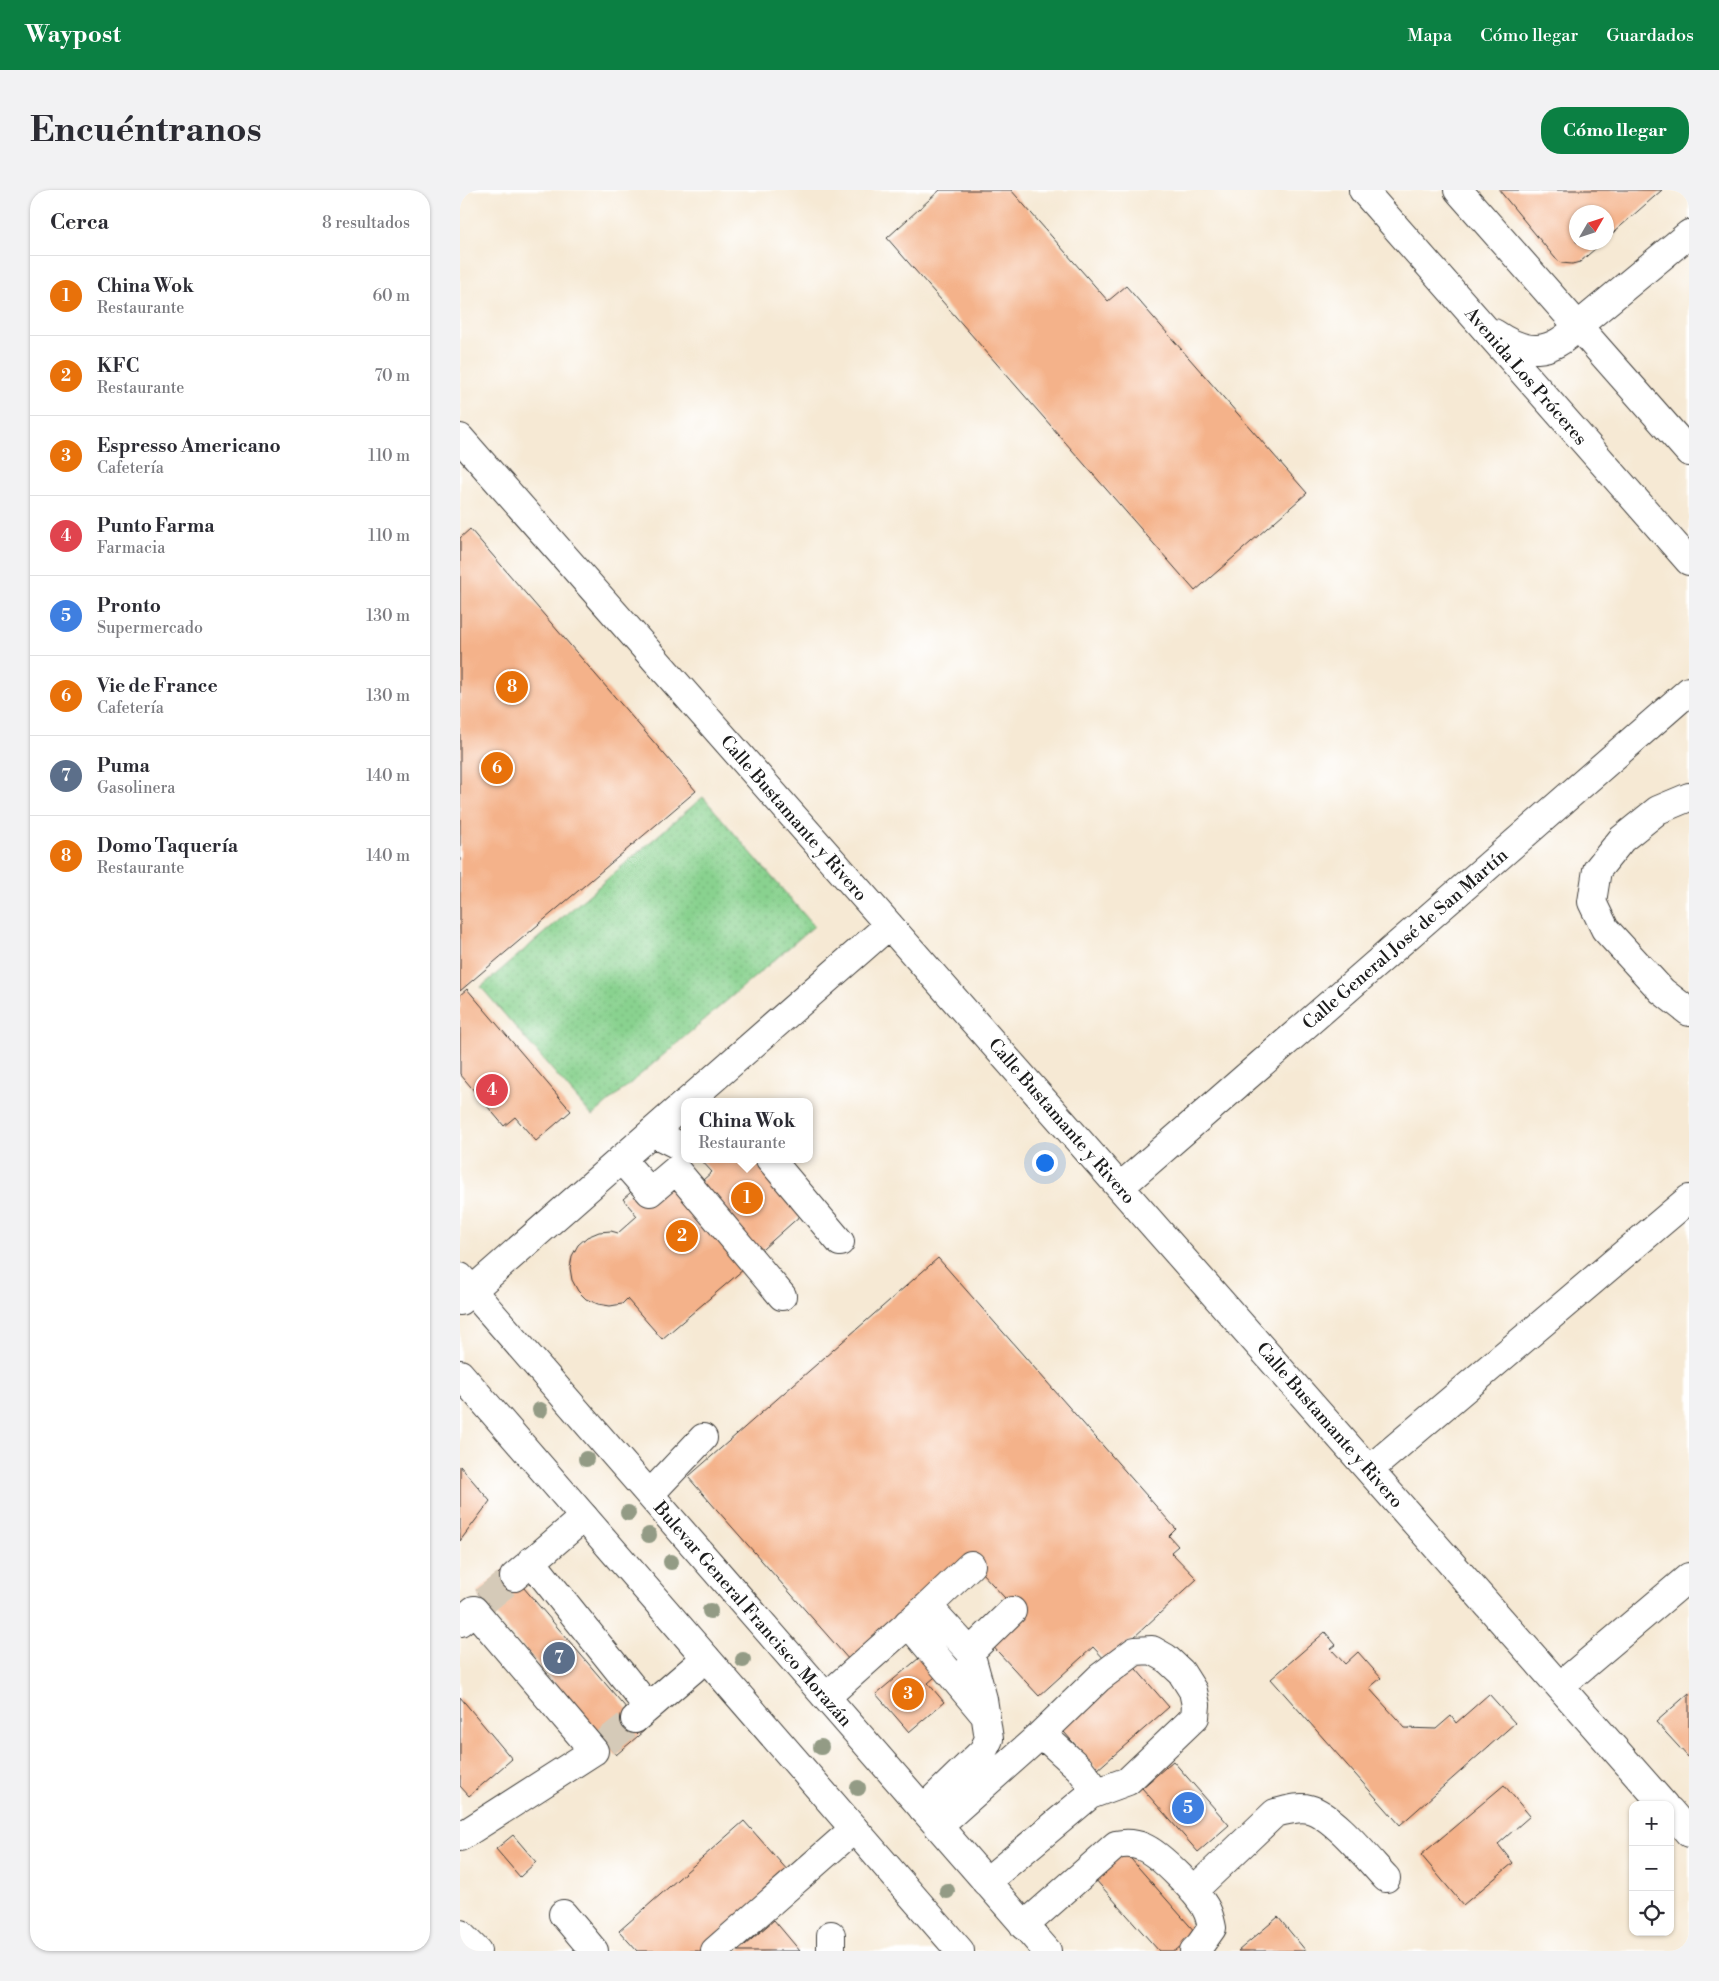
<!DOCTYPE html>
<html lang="es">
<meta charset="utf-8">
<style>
:root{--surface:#fff;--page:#f2f2f3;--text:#2b2b33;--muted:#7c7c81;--line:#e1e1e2;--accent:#0b8043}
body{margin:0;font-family:"Libre Bodoni",serif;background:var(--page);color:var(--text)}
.controls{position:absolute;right:15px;bottom:15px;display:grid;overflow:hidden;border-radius:10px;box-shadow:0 1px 4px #0004}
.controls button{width:45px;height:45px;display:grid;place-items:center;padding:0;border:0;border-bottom:1px solid var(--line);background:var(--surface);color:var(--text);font:25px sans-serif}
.compass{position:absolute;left:1109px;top:15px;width:45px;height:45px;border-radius:50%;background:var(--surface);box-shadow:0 1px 4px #0004;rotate:51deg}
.you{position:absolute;left:584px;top:972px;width:18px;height:18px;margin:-12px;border:4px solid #fff;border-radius:50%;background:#1a73e8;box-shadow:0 0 0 8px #1a73e833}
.badge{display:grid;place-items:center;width:32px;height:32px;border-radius:50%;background:var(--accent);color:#fff;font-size:16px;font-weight:700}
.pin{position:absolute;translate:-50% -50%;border:2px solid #fff;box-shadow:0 1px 5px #0006}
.popup{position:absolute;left:221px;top:908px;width:132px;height:65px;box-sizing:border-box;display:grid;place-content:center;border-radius:10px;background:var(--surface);filter:drop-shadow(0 1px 4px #0005);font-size:16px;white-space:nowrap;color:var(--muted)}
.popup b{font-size:19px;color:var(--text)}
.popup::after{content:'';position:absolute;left:50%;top:100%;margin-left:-10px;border:10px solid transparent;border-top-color:var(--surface)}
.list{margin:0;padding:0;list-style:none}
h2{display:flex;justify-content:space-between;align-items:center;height:65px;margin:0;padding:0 20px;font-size:21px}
h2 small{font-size:16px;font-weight:400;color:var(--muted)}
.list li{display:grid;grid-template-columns:32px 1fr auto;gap:15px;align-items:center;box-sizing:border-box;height:80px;padding:0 20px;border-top:1px solid var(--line)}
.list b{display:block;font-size:19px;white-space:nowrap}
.list p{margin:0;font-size:16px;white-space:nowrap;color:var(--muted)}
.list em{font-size:16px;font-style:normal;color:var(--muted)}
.icon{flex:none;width:28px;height:28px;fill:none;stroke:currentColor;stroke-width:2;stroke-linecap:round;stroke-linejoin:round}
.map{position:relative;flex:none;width:1229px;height:1761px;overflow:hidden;border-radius:20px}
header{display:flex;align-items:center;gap:30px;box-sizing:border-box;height:70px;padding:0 25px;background:var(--accent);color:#fff}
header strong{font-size:24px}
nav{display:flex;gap:28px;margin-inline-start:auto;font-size:18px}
.intro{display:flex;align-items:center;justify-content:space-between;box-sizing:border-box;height:120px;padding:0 30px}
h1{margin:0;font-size:35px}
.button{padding:12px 22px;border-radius:20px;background:var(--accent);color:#fff;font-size:18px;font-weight:700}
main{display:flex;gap:30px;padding:0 30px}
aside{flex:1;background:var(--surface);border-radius:20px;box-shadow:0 1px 4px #0004}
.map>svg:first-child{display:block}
.grass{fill:url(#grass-dots);stroke:#527756}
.building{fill:#f4b28a}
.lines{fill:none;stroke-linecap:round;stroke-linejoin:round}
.minor-tunnel{stroke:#d5cab8;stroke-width:28;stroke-dasharray:28 14;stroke-linecap:butt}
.minor-casing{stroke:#3d3b38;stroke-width:30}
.major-casing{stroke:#3d3b38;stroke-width:30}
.minor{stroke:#fff;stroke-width:28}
.major{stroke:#fff;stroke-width:28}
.tree{fill:#939b85}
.labels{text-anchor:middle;stroke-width:5;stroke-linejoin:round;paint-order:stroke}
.street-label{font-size:18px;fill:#1c1c1c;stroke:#fff}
</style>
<header>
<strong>Waypost</strong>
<nav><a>Mapa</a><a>Cómo llegar</a><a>Guardados</a></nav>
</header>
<div class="intro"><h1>Encuéntranos</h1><a class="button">Cómo llegar</a></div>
<main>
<aside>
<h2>Cerca<small>8 resultados</small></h2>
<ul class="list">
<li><span class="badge" style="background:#e8710a">1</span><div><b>China Wok</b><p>Restaurante</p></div><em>60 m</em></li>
<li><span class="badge" style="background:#e8710a">2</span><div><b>KFC</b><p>Restaurante</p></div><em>70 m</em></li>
<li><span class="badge" style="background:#e8710a">3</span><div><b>Espresso Americano</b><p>Cafetería</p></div><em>110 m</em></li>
<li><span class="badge" style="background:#e0444e">4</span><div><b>Punto Farma</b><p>Farmacia</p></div><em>110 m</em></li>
<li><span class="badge" style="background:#3f7fe0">5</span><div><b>Pronto</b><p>Supermercado</p></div><em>130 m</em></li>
<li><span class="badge" style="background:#e8710a">6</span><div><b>Vie de France</b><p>Cafetería</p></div><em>130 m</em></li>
<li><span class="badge" style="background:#5c6f8a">7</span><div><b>Puma</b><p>Gasolinera</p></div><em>140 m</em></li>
<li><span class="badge" style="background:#e8710a">8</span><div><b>Domo Taquería</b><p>Restaurante</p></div><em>140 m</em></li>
</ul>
</aside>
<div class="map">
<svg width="1229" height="1761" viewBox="0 0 1229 1761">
<defs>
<pattern id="grass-dots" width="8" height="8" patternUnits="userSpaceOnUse" patternTransform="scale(1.25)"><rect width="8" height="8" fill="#89d28f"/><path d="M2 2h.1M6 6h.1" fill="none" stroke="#76b47b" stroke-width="1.8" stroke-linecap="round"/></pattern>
</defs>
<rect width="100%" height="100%" fill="#fff"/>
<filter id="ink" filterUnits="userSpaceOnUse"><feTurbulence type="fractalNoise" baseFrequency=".02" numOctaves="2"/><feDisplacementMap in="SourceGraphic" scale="10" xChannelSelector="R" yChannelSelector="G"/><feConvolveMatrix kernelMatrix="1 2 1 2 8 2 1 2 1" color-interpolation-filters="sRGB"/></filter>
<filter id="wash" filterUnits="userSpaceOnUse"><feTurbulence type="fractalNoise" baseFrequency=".0096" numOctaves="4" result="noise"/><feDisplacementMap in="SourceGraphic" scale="20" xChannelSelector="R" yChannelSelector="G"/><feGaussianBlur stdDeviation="1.12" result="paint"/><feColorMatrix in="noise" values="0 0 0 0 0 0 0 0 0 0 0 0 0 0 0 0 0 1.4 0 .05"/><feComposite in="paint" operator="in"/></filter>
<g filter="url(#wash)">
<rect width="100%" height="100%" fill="#f6e9d4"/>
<!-- grass -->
<path class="grass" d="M243 607 354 736 132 926 21 797Z"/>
<g id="blocks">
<!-- building -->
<path class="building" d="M480 0H551L648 111 666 96 847 303 735 401 427 48Z
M1039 0H1202L1146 49V22H1116V52H1143L1120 72 1112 74 1101 73 1095 68Z
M10 339 236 601 0 801V348Z
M7 799 111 921 76 951 55 927 44 936 0 884V805Z
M240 969H293L341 1025 294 1067 234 998 252 982Z
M221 990 291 1073 202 1149 167 1109 162 1114 150 1116 138 1114 126 1109 118 1101 112 1090 110 1078 112 1066 118 1055 127 1047 139 1042 151 1041 158 1043 177 1026 163 1009 177 997Z
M478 1068 716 1339 709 1346 718 1356 711 1362 737 1389 647 1472 633 1457 579 1506 526 1449 557 1421 508 1368 390 1471 228 1287Z
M0 1276 30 1311 0 1351Z
M46 1377 185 1540 156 1565 17 1402Z
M865 1442 876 1455 871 1459 885 1474 898 1462 921 1488 909 1498 945 1538 976 1539 991 1526 996 1533 1029 1504 1055 1533 940 1635 811 1489Z
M477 1453 493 1472 468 1493 484 1512 449 1542 416 1504Z
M670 1472 709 1517 637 1580 598 1535Z
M1229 1503V1568L1196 1532Z
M0 1507 52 1569 9 1606 0 1596Z
M713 1571 769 1635 738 1662 682 1598Z
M1044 1595 1070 1626 1038 1654 1053 1673 1003 1715 961 1665Z
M284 1631 329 1682 240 1761H177L159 1741Z
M53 1645 76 1672 60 1687 36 1659Z
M664 1661 736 1743 715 1761H699L634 1688Z
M818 1727 846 1761H778Z
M314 1730 340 1761H278Z"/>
</g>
</g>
<g filter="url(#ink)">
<use href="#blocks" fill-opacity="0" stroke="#3d3b38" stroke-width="1"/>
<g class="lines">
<!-- minor-tunnel -->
<path class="minor-tunnel" d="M24 1411 54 1387
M145 1553 175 1529"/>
<defs>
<path id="minor" d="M1118 136 1229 44
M0 248 1204 1615
M1229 607 1198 620 1162 649 1137 680 1132 712 1145 739 1202 801 1229 822
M227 912 429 735
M192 942 224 958
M161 969 190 1002 216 980 322 1106
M310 969 380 1052
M660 997 1229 501
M0 1111 224 914
M909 1280 1229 1009
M190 1304 243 1248
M71 1371 188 1517
M54 1387 124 1327
M468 1416 511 1375
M0 1432 14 1420 134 1561 0 1647
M448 1433 523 1523
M510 1462 552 1421
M1100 1496 1229 1387
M366 1507 468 1416 510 1462 523 1509 529 1549 523 1561 463 1619
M175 1529 246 1468
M1210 1621 1229 1643
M478 1636 577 1548 639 1488 675 1461 692 1460 706 1468 721 1482 733 1501 736 1515 735 1527 668 1591 630 1605
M526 1692 630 1605V1592L619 1578 585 1547 577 1548
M733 1701 815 1623C825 1621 838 1616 849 1619 873 1625 908 1669 926 1688
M103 1724 134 1761
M564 1736 656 1655C665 1653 674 1653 683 1657 700 1664 741 1705 748 1723 750 1728 751 1733 752 1738L740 1755 734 1761
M0 1744 17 1761
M371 1745V1761
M255 1761 394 1639"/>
<path id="major" d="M903 0 1229 371
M998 0 1229 262
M1034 143C1066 165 1090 166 1118 136
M0 1087 587 1761
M0 1184 500 1761"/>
</defs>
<!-- minor casing -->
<use href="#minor" class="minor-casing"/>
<!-- major casing -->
<use href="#major" class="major-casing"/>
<!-- minor -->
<use href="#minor" class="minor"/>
<!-- major -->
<use href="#major" class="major"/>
</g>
<!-- trees -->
<g class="tree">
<circle cx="80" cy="1220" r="8"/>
<circle cx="126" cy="1269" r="8"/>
<circle cx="168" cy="1323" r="8"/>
<circle cx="189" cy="1345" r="8"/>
<circle cx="211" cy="1372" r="8"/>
<circle cx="250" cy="1421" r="8"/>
<circle cx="283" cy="1470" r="8"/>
<circle cx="361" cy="1557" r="8"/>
<circle cx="398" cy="1598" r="8"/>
<circle cx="487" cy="1701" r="8"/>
</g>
</g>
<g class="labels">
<!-- street labels -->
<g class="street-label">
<text transform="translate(1066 186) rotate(49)" y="6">Avenida Los Próceres</text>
<text transform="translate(334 628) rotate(49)" y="6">Calle Bustamante y Rivero</text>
<text transform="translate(945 749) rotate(-41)" y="6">Calle General José de San Martín</text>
<text transform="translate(602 931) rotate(49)" y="6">Calle Bustamante y Rivero</text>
<text transform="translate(870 1235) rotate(49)" y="6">Calle Bustamante y Rivero</text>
<text transform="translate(293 1424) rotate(49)" y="6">Bulevar General Francisco Morazán</text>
</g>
</g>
</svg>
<div class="controls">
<button>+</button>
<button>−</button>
<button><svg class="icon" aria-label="locate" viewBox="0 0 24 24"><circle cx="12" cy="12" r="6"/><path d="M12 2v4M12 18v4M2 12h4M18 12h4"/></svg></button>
</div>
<svg class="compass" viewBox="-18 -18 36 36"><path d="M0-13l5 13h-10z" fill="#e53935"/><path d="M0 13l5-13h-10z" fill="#7c7c81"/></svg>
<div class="you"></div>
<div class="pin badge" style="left:287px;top:1008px;background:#e8710a">1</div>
<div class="popup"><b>China Wok</b>Restaurante</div>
<div class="pin badge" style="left:222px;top:1046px;background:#e8710a">2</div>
<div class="pin badge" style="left:448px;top:1504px;background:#e8710a">3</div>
<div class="pin badge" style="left:32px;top:900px;background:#e0444e">4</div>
<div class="pin badge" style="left:728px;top:1618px;background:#3f7fe0">5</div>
<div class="pin badge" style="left:37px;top:578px;background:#e8710a">6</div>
<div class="pin badge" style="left:99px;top:1468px;background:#5c6f8a">7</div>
<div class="pin badge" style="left:52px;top:497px;background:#e8710a">8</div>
</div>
</main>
